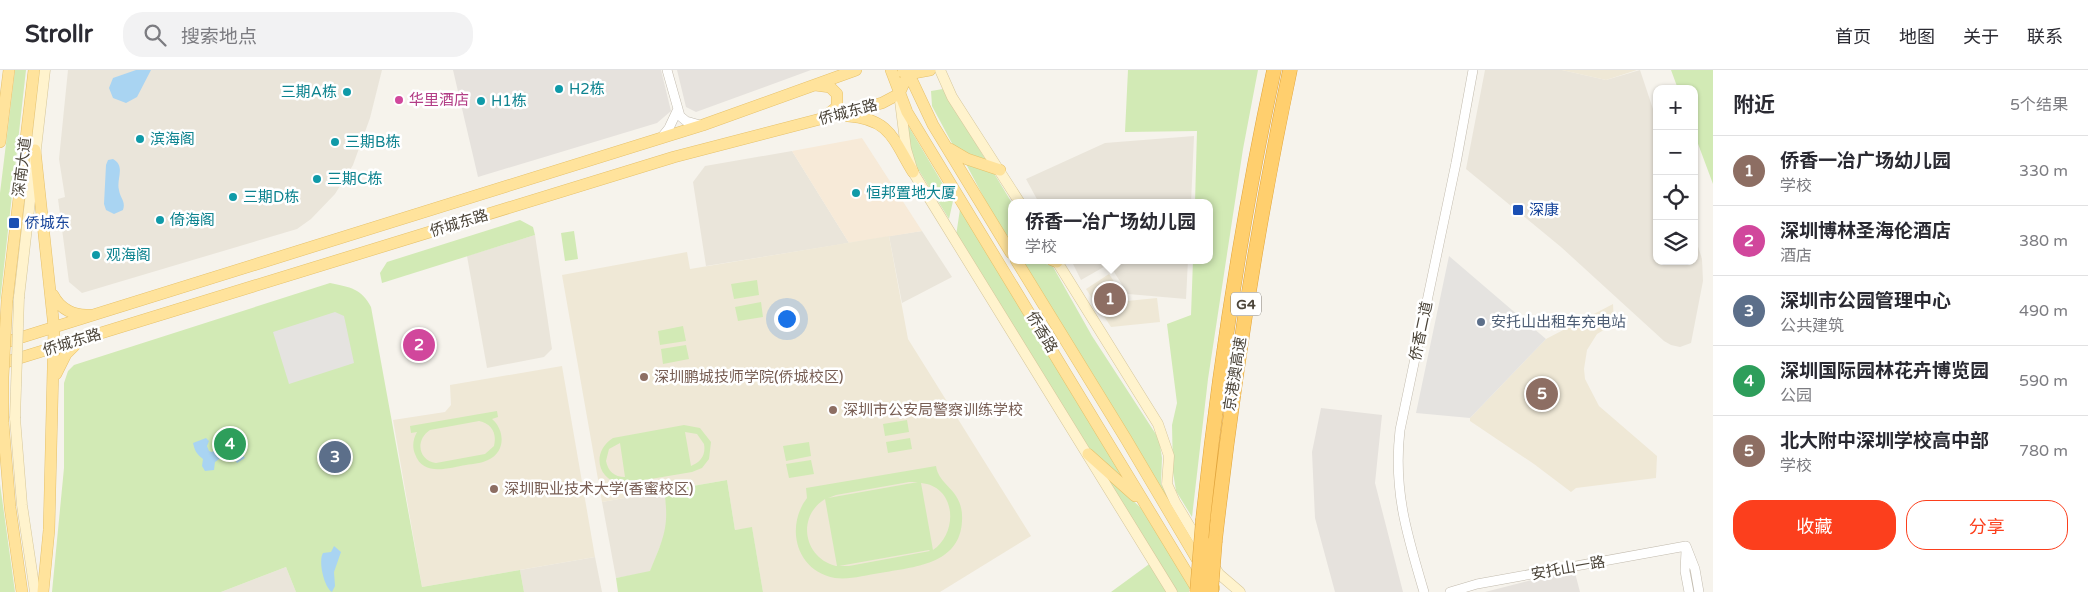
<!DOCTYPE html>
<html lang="zh">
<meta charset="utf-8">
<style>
:root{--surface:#fff;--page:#f2f2f3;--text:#2b2b33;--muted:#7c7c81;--line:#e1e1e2;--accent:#fc3f1d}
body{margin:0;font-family:"Varela Round","Noto Sans SC",sans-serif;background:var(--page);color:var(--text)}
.controls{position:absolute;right:15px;top:15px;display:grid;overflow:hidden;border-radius:10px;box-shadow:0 1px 4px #0004}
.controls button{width:45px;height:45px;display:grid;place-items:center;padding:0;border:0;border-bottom:1px solid var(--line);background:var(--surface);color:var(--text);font:25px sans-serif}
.you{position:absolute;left:786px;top:248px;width:18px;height:18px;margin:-12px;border:4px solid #fff;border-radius:50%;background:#1a73e8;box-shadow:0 0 0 8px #1a73e833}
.badge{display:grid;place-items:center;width:32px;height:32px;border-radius:50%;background:var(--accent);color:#fff;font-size:16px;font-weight:700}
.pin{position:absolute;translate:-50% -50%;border:2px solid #fff;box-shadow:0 1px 5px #0006}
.popup{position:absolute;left:1008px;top:129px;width:205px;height:65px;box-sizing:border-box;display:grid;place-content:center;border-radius:10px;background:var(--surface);filter:drop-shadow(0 1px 4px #0005);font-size:16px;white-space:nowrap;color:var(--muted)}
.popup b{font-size:19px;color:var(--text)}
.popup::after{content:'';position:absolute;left:50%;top:100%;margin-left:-10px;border:10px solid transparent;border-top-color:var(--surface)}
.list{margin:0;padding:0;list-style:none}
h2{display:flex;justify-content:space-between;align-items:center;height:65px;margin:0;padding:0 20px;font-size:21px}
h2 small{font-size:16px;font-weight:400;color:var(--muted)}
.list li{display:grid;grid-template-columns:32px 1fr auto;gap:15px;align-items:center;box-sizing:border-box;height:70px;padding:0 20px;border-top:1px solid var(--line)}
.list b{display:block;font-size:19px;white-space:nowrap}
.list p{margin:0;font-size:16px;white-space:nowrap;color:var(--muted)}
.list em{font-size:16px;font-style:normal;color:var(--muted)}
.actions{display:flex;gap:10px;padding:15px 20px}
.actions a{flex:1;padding:11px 0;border:1px solid var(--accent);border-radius:20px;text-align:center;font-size:18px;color:var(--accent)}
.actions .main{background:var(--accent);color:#fff}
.icon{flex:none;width:28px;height:28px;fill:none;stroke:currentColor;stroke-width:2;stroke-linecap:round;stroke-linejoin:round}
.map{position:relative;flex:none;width:1713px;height:522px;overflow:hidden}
header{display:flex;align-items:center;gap:30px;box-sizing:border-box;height:70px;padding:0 25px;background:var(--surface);border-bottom:1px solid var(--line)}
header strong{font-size:24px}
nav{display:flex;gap:28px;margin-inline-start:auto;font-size:18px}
.search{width:350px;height:45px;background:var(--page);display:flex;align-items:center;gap:12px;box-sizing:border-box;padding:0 18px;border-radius:20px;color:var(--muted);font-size:19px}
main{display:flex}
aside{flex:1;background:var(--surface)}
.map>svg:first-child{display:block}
.residential{fill:#eae5da}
.commercial{fill:#f7ead8}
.industrial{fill:#e6e2dd}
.education{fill:#efe8d6}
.green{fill:#d2eab5;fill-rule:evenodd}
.parking{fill:#e5e3e0}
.water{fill:#a9d4f2}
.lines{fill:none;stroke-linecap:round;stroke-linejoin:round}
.tertiary-casing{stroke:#c2bbae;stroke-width:10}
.secondary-casing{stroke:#d6c79b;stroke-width:11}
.primary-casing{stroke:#e6c16a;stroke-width:12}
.motorway-casing{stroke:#e0a43c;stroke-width:15}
.tertiary{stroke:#fff;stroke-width:9}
.secondary{stroke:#fff3cd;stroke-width:10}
.primary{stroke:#ffe39c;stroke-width:11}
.motorway{stroke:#ffcf6e;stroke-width:14}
.secondary-bridge-casing{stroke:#d6c79b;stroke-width:11;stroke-linecap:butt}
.primary-bridge-casing{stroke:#e6c16a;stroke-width:12;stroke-linecap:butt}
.motorway-bridge-casing{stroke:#e0a43c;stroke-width:15;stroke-linecap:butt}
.secondary-bridge{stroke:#fff3cd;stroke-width:10}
.primary-bridge{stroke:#ffe39c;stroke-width:11}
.motorway-bridge{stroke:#ffcf6e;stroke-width:14}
.culture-dot{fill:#0f9aa8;stroke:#fff;stroke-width:2}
.hotel-dot{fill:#d1479c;stroke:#fff;stroke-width:2}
.transit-dot{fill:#1a4fb4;stroke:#fff;stroke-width:2}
.service-dot{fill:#5c6f8a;stroke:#fff;stroke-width:2}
.education-dot{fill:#8d6e63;stroke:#fff;stroke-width:2}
.labels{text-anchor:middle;stroke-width:5;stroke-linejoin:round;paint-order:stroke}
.shield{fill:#fff;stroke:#817c74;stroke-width:1}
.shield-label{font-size:14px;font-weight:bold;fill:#4b4439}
.culture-label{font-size:15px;fill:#0d838f;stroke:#fff;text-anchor:start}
.hotel-label{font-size:15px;fill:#b23c85;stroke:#fff;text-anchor:start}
.street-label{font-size:15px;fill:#4b4439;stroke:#fff}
.transit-label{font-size:15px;fill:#164399;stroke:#fff;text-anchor:start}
.service-label{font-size:15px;fill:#4e5e75;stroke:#fff;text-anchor:start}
.education-label{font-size:15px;fill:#785e54;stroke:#fff;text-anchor:start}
</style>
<header>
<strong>Strollr</strong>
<div class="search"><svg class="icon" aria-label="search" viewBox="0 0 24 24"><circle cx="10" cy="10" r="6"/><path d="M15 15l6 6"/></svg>搜索地点</div>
<nav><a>首页</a><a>地图</a><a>关于</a><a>联系</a></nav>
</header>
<main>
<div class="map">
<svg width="1713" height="522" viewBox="0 0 1713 522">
<rect width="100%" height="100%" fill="#f6f3ec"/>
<!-- residential -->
<path class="residential" d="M68 0H382L370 48 353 95 335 124 311 149 297 159 82 223 69 212 58 129 65 127 59 89Z
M1485 0H1562L1606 10 1640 0 1657 51V191H1694V164L1702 189 1703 211 1691 273 1680 277 1671 275 1664 271 1561 177 1466 99Z
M1194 66 1191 133H1039L1026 109 1105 73Z
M792 81 849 173 706 196 693 112 705 96Z
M922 161 952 207 902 233 889 166Z
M535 165 552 279 544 287 487 298 467 186Z
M1071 190H1188L1186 229 1128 224 1109 194 1081 210Z
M664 421 668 445 666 461 650 502 616 508 602 432Z
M595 487 602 522H524L520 500Z
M286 497 296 522H221Z"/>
<!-- commercial -->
<path class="commercial" d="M862 68 922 161 849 173 792 81Z"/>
<!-- industrial -->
<path class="industrial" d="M453 0H661L671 41 657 53 478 107Z
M677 0H811L696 42 686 37Z
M1321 338 1382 345 1375 413 1403 522H1335L1315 448 1312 382Z
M1574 499 1580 522H1485Z"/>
<!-- education -->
<path class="education" d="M1562 0H1637L1606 10Z
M889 166 908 269 1031 466 940 522H763L752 458 735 460 727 410 602 432 562 205 687 182 690 199Z
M1109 204 1127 231 1157 228 1160 252 1111 257 1086 219Z
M1613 234 1614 254 1597 264 1587 280 1584 299 1585 309 1599 336 1657 386 1656 408 1576 418 1571 422 1534 394 1470 351V348L1546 269Z
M562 296 595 487 422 517 393 350 445 342 451 335 450 315Z"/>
<!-- green -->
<path class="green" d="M15 0H26L0 232V123Z
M1128 0H1258L1243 79 1208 309 1192 447 1176 421 1173 402 1172 355 1177 333 1167 254 1191 245 1193 190H1209V133H1195L1197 61 1125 62Z
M1671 0H1713V114L1694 63V19H1678Z
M943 19 987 92 955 79 932 36 931 21Z
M906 52 953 131 949 149 913 91Z
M965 92 992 100 1012 133 1011 168 1002 162Z
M960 139 1128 414 1086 381 956 166Z
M520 150 533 157 535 165 382 213 380 203 387 192Z
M574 161 578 189 565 191 561 163Z
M1021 190 1052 195 1092 266 1159 369 1162 388 1161 414 1193 468 1192 472Z
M757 210 759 225 734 229 731 214Z
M330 213C350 217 362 219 371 237L422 517 520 500 524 522H296L286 497 221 522H52L64 398V313L68 301 74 295Z
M761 232 763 247 738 251 735 237Z
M683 256 686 271 660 275 658 261Z
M686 275 689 289 663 294 661 279Z
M497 341 498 347 492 349C505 360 506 382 488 390 482 393 473 394 466 395 448 398 423 407 415 384 412 377 413 369 417 362L411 363 410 356ZM479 351C492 354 497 363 494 376L485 384 436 393C418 390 415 370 430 360Z
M907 350 909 362 885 366 883 354Z
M684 355 700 358 711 372 709 389 702 398 692 402 621 414C596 409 592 381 613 368ZM685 362 697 364 704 374C706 385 701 392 691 396ZM620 373 625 407C614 407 608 401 606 391L609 379Z
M910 368 912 379 888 383 886 372Z
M809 372 811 386 786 391 783 376Z
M811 390 814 404 789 408 786 394Z
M936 396C939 417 964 419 962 451 960 495 913 497 880 503 866 505 850 510 835 508 796 501 785 457 807 428L806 418ZM909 412H918L828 428 836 425ZM921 413C956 416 959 462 933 480ZM825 429 837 496H836C804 488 796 447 825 429ZM930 481 849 496H839L929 480Z
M1109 408 1141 438 1189 515V522H1174L1107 410Z
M727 410 735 460 752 457 763 522H618L616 508 650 501C663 469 670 457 664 421Z
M0 414 15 522H0Z
M1152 492 1169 522H1111Z"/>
<!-- parking -->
<path class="parking" d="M1449 186 1546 269 1470 348 1416 343Z
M335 242 344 246 354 293 289 314 273 262Z"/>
<!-- water -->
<path class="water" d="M136 0H151L137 27 126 33 113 28 109 18 113 8Z
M113 89C126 96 116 109 119 120 120 128 126 131 123 140L114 144 106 140 104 134 106 95 108 90Z
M206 368 209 371 207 376 209 381 212 382 220 377 225 382 231 378 235 384 240 382 245 388 237 393 233 387 225 385 215 392 214 400 205 401 202 396 203 389C197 384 195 382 193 373Z
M334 476 341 482 334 502 335 516 332 522C324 517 318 491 323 483L331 482Z"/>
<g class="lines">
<defs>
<path id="tertiary" d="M667 0 680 46 686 51 700 55
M661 68 669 58 677 41
M1686 476 1695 499 1699 522
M1686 481 1685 501 1689 522
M1424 522C1407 465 1393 420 1400 360L1456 93 1473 0
M1450 522 1477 514 1686 476"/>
<path id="secondary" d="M940 0 952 27 1020 133
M900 31 906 79 913 102 1172 522
M1056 190 1158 354 1169 386 1167 414 1175 432 1202 477
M19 227 45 0
M15 348 22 435 35 522
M1212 493 1219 504 1240 522"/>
<path id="primary" d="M891 0 907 42 1198 521
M907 0 933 55 1011 183
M903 2 908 4 930 0
M815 15 830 17 837 24V37L826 46
M848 46C890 49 893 69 913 102
M0 72 9 0
M950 79 967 89 1000 100
M35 80 54 258 49 460 43 522
M1016 190 1126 369 1214 518
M1052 190 1057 192
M53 225C60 239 74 246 89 245
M7 230 34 0
M0 274 703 55 856 0
M0 294 674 87 882 33 899 24 908 4
M56 304 66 284 79 271
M3 352 10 437 22 522
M1088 384 1135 426"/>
<path id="motorway" d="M1203 449C1219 299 1242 148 1274 0
M1215 471C1233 312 1257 156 1290 0"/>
</defs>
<!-- tertiary casing -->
<use href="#tertiary" class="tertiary-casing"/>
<!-- secondary casing -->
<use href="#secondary" class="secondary-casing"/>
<!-- primary casing -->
<use href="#primary" class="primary-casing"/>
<!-- motorway casing -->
<use href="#motorway" class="motorway-casing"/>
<!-- tertiary -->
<use href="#tertiary" class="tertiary"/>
<!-- secondary -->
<use href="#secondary" class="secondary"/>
<!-- primary -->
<use href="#primary" class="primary"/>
<!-- motorway -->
<use href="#motorway" class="motorway"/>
<defs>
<path id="secondary-bridge" d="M15 348 19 227"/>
<path id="primary-bridge" d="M3 352V307L7 230"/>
<path id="motorway-bridge" d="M1197 522 1203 449
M1211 522 1215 471"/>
</defs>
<!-- secondary-bridge casing -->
<use href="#secondary-bridge" class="secondary-bridge-casing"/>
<!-- primary-bridge casing -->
<use href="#primary-bridge" class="primary-bridge-casing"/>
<!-- motorway-bridge casing -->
<use href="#motorway-bridge" class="motorway-bridge-casing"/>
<!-- secondary-bridge -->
<use href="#secondary-bridge" class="secondary-bridge"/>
<!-- primary-bridge -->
<use href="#primary-bridge" class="primary-bridge"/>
<!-- motorway-bridge -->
<use href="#motorway-bridge" class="motorway-bridge"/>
</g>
<!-- markers -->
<g class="culture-dot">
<circle cx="559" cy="19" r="5"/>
<circle cx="347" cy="22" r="5"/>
<circle cx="481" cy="31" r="5"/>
<circle cx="140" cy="69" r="5"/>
<circle cx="335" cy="72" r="5"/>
<circle cx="317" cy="109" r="5"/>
<circle cx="856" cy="123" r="5"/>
<circle cx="233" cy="127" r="5"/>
<circle cx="160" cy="150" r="5"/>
<circle cx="96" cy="185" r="5"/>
</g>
<circle class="hotel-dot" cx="399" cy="30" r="5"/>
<g class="transit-dot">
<rect x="1512" y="134" width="12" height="12" rx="2.5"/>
<rect x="8" y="147" width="12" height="12" rx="2.5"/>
</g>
<circle class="service-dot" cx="1481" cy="252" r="5"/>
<g class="education-dot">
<circle cx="644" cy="307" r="5"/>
<circle cx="833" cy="340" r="5"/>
<circle cx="494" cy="419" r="5"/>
</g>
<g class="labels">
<!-- shield labels -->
<rect class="shield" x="1231" y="222.5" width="30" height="23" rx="4"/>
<g class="shield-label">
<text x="1246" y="239">G4</text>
</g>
<!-- culture labels -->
<g class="culture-label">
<text x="569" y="24">H2栋</text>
<text x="337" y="27" text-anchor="end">三期A栋</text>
<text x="491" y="36">H1栋</text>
<text x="150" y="74">滨海阁</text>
<text x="345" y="77">三期B栋</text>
<text x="327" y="114">三期C栋</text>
<text x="866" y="128">恒邦置地大厦</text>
<text x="243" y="132">三期D栋</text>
<text x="170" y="155">倚海阁</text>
<text x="106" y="190">观海阁</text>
</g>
<!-- hotel labels -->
<g class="hotel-label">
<text x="409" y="35">华里酒店</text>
</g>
<!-- street labels -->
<g class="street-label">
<text transform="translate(848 42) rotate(-15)" y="5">侨城东路</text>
<text transform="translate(22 97) rotate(-83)" y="5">深南大道</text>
<text transform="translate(459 153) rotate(-17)" y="5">侨城东路</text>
<text transform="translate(1421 261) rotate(-78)" y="5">侨香二道</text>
<text transform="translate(1042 262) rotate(59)" y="5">侨香路</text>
<text transform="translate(72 272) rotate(-17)" y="5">侨城东路</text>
<text transform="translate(1235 304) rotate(-81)" y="5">京港澳高速</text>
<text transform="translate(1568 498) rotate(-10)" y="5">安托山一路</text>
</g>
<!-- transit labels -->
<g class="transit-label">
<text x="1529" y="145">深康</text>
<text x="25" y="158">侨城东</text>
</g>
<!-- service labels -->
<g class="service-label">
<text x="1491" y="257">安托山出租车充电站</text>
</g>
<!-- education labels -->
<g class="education-label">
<text x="654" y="312">深圳鹏城技师学院(侨城校区)</text>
<text x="843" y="345">深圳市公安局警察训练学校</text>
<text x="504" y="424">深圳职业技术大学(香蜜校区)</text>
</g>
</g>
</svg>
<div class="controls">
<button>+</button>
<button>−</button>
<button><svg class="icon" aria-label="locate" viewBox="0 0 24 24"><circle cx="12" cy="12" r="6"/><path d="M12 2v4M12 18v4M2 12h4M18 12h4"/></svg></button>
<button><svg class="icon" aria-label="layers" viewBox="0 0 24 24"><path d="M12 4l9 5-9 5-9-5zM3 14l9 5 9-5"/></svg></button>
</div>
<div class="you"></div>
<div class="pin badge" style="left:1110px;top:229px;background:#8d6e63">1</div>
<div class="popup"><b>侨香一冶广场幼儿园</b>学校</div>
<div class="pin badge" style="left:419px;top:275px;background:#d1479c">2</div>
<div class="pin badge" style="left:335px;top:387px;background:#5c6f8a">3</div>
<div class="pin badge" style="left:230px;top:374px;background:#2e9e5b">4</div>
<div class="pin badge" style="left:1542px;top:324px;background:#8d6e63">5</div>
</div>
<aside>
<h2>附近<small>5个结果</small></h2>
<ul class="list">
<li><span class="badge" style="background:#8d6e63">1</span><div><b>侨香一冶广场幼儿园</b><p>学校</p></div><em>330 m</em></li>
<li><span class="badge" style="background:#d1479c">2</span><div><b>深圳博林圣海伦酒店</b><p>酒店</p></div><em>380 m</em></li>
<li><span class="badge" style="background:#5c6f8a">3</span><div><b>深圳市公园管理中心</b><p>公共建筑</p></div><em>490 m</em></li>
<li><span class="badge" style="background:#2e9e5b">4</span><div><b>深圳国际园林花卉博览园</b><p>公园</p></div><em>590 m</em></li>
<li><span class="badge" style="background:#8d6e63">5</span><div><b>北大附中深圳学校高中部</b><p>学校</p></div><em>780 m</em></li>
</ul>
<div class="actions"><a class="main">收藏</a><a>分享</a></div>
</aside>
</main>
